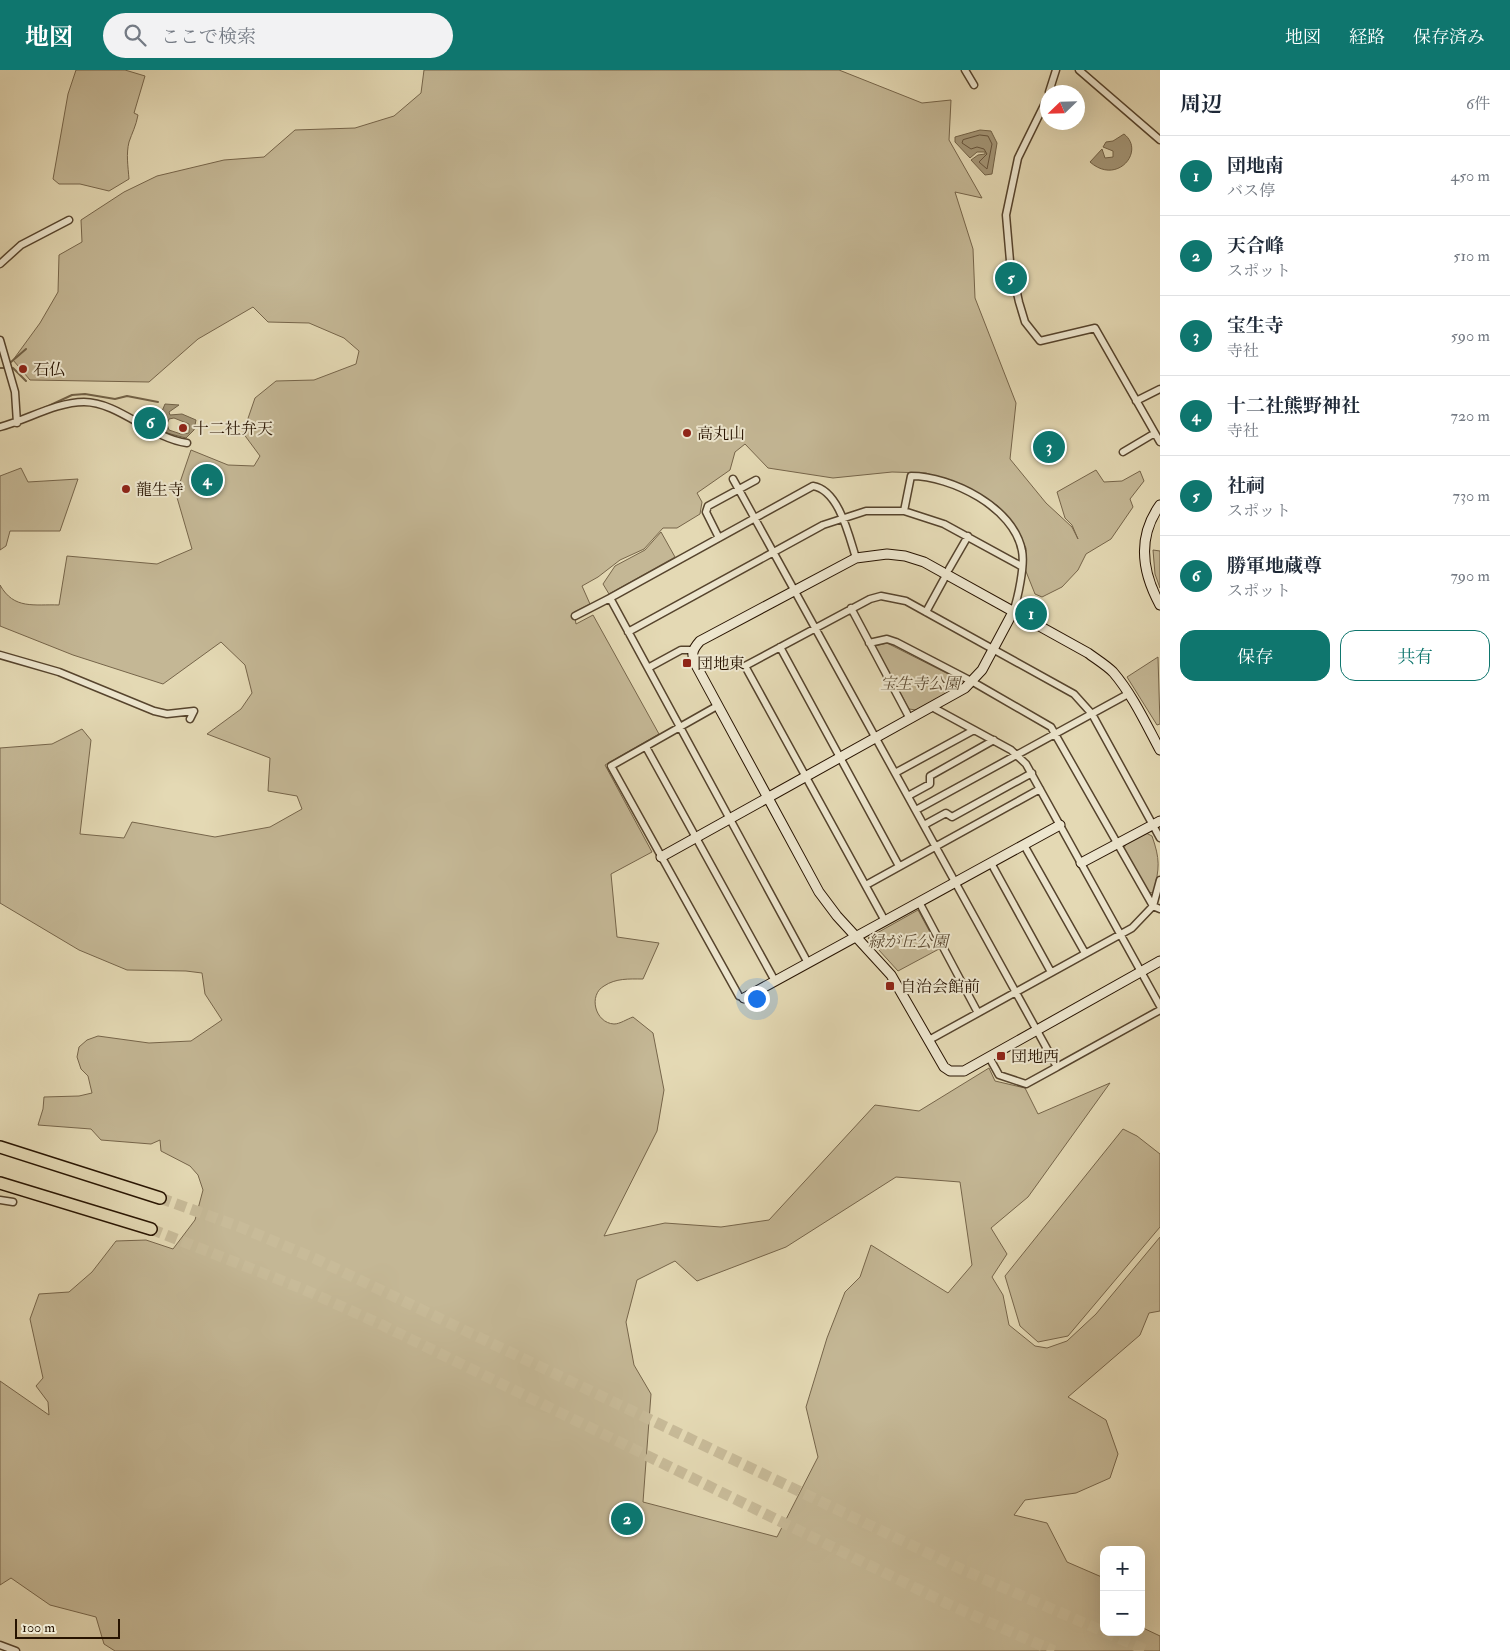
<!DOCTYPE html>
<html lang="ja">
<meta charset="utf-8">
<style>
:root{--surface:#fff;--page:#f2f2f3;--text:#1f2937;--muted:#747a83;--line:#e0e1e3;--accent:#0f766e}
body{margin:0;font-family:"IM FELL Double Pica","Noto Serif JP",serif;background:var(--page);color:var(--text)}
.controls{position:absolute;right:15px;bottom:15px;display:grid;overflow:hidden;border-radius:10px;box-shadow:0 5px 20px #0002}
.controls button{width:45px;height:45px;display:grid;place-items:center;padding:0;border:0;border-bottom:1px solid var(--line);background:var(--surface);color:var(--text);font:25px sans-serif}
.compass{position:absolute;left:1040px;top:15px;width:45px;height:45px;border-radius:50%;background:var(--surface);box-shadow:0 5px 20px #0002;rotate:247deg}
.scale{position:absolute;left:15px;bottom:12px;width:105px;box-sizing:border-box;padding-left:5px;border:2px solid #271300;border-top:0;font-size:14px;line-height:18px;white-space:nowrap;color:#271300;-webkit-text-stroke:4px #ede6ce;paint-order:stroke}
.you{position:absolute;left:756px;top:928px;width:18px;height:18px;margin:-12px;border:4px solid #fff;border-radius:50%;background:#1a73e8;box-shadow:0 0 0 8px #1a73e833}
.badge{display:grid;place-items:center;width:32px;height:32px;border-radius:50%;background:var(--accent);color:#fff;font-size:16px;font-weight:700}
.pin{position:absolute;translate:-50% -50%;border:2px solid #fff;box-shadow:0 1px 5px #0006}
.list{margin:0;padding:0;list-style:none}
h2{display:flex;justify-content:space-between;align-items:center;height:65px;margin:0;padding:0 20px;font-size:21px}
h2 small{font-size:16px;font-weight:400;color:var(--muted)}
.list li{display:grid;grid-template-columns:32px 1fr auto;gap:15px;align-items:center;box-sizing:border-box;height:80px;padding:0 20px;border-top:1px solid var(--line)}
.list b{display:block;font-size:19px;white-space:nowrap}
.list p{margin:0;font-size:16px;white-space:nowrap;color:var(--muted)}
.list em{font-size:16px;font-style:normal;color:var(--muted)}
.actions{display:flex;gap:10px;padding:15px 20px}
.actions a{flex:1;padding:11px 0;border:1px solid var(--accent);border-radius:15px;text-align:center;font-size:18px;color:var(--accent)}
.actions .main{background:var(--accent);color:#fff}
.icon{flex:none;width:28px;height:28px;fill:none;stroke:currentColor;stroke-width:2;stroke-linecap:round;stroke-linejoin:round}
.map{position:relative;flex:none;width:1160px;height:1581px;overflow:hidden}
header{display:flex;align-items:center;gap:30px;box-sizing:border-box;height:70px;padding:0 25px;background:var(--accent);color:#fff}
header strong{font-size:24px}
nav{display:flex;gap:28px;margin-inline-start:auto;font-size:18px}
.search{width:350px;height:45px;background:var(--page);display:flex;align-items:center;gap:12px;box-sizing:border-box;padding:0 18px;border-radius:28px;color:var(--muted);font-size:19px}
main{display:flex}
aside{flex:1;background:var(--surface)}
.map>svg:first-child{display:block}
.green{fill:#c4b795;stroke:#76654a;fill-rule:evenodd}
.water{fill:#a49677;stroke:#726247;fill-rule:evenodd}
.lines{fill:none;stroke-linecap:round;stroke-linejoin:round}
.shore{stroke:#66543c;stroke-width:1}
.stream{stroke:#726247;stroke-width:2}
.highway-tunnel{stroke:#c8bb99;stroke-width:11;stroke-dasharray:11 5.5;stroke-linecap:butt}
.street-casing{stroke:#56442d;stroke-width:9}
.secondary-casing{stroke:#271300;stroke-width:11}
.highway-casing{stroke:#271300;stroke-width:14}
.street{stroke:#ede6ce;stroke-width:6}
.secondary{stroke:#ede6ce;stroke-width:9}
.highway{stroke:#e4d9b4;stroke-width:11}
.poi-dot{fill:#8f2418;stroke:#ede6ce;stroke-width:2}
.labels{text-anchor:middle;stroke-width:4;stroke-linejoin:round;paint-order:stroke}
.poi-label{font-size:16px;fill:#271300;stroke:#ede6ce;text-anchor:start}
.park-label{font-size:16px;font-style:italic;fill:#5e4c34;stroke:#ede6ce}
</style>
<header>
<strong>地図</strong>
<div class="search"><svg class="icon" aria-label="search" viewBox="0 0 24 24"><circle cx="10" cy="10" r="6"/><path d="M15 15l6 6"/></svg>ここで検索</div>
<nav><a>地図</a><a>経路</a><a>保存済み</a></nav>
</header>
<main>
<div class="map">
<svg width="1160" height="1581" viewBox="0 0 1160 1581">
<rect width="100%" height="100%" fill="#e4d9b4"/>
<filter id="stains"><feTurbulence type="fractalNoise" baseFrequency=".004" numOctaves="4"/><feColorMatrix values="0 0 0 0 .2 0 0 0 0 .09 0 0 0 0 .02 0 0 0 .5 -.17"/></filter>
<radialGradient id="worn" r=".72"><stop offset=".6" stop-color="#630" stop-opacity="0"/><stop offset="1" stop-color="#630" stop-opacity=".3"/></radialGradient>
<!-- green -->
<path class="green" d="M76 0H125L145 6 134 43 138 45C136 56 132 63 129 72 126 84 128 96 129 109L109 121 80 114H59L53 109 68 24Z
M424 0H839L922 33 951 30 949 70 982 128 955 122 973 179 975 228 1016 333 1010 389 1046 433 1072 457 1078 469 1072 455 1065 448 1057 422 1096 400 1104 412 1122 411 1140 401 1144 411 1130 429 1133 437 1111 469 1086 484 1078 500 1062 517 1042 527 1035 524 1025 499 1026 478 1013 454 998 436 966 417 926 403 892 402 833 408 768 398 745 374 735 382 730 400 697 423 702 432 700 444 677 458H663L644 479 620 490 598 507 582 516 590 534 574 542 576 554 593 545 659 664 605 695 652 782 611 804 617 867 659 873 643 909C629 909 616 908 604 916 588 925 595 953 614 954 620 954 627 949 633 947L653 963 664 1020 657 1061 604 1166 665 1153 721 1157 769 1150 875 1035 919 1041 989 998 995 1011 1025 1018 1038 1044 1110 1013 1028 1127 991 1158 1007 1184 992 1207 1003 1225 1009 1255 1035 1276 1047 1278 1067 1271 1096 1244 1160 1167V1241L1149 1243 1140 1265 1068 1327 1106 1350 1118 1384 1110 1408 1076 1423 1025 1430 1014 1445 1047 1453 1067 1492 1104 1508V1562H1141V1557L1160 1566V1581H115L104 1574 96 1547 50 1535 11 1508 0 1515V1311L49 1345 48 1332 36 1316 43 1308 30 1249 39 1224 69 1222 92 1202 116 1171 146 1170 173 1179 195 1150 203 1120 198 1105 190 1096 161 1081 160 1070 151 1074 101 1070 91 1059 38 1055 43 1039 44 1027 79 1026 92 1023 88 1006 81 999 77 987 79 977 87 970 98 966 149 973 191 971 222 950 205 924 202 903 186 901 127 900 79 880 0 833V678L52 674 82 659 91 670 80 764 124 768 132 752 215 767 270 757 302 739 297 726 268 721 270 688 207 664 241 639 252 623 245 595 221 572 163 614 73 585 0 556V515C14 540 34 534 59 535L67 486 157 494 192 479 176 424 191 380 228 395 254 396 260 386 243 363 255 328 276 311 314 310 356 294 359 281 344 268 309 253 268 252 253 237 198 269 149 312 30 310 13 290 40 253 58 222 59 185 82 172 81 150 124 122 157 106 224 90 264 87 295 60 355 58 394 46 421 23ZM896 1107 960 1112 972 1195 948 1223 871 1175 860 1207 845 1222 827 1268 806 1337 818 1387 777 1467 643 1432 651 1324 634 1295 626 1252 637 1210 675 1191 697 1211 786 1177Z
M21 398 28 412 78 409 60 461H10L6 476 0 480V406Z
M661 462 675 487 609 524 603 514 615 496 645 480Z
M1153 480 1160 481V518L1155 504Z
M887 573 962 611 961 615 916 640 909 639 875 576Z
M1158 587 1160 654 1157 655 1127 607Z
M1146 763 1152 766C1160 789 1160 798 1153 823L1148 822 1124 778 1126 774Z
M918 840 939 879 898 901 868 868Z
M1123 1059 1137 1066 1160 1084V1157L1068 1266 1038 1272 1020 1256 1005 1206Z"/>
<!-- water -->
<path class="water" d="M980 60 991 61 997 73 992 104 985 105 971 90 978 85 985 84V82H977L970 88 955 72V67Z
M1124 64C1146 81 1117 116 1090 92L1102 79 1105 88 1113 87V81L1103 77 1106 72 1113 71Z
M165 334 179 335 169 342 170 345 182 344 196 350 194 360 186 368 167 363 155 358ZM174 348 189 354V363L181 364 169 360 167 354 169 349Z"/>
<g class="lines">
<!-- shore -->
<path class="shore" d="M980 65 988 66 992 74 987 99 979 92 987 84 984 79 977 77 971 79 962 73 963 70Z"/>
<!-- stream -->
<path class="stream" d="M11 292 26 279
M0 298H4
M13 298 26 311
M42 339 72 325 85 324 115 329 127 326 158 332"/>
<!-- highway-tunnel -->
<path class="highway-tunnel" d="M160 1128 240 1157 316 1189 961 1499 1148 1581
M151 1159 303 1219 378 1253 948 1534 1054 1581"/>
<defs>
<path id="street" d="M965 0 974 15
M1079 0 1160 70
M1049 22 1056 0
M1048 27 1018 88 1006 145 1010 191 1019 232 1025 252 1040 271 1095 258 1160 372
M0 194 21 175 69 150
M0 270 15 322 17 353
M1136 331 1160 319
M0 357C27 350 56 332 84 332 118 332 151 368 187 373
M1123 382 1155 363
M733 409 1057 997 1160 940
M904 441 944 454 1021 496
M719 468 706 442 708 436 756 410
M949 499 968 466
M851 538 910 649
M926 542 944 509
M575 546 610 528
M628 562 823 455 866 441H904L911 406C951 406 1014 437 1022 481 1025 495 1018 528 1013 542
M869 573 887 569 896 572 973 612 1051 657 1153 836 1160 839
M780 577 899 796
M0 585 59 602 154 641 167 644 194 641 190 649
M648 598 681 580H692
M717 636 611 696 739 926 744 928
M932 637 1011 680 1026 694 1160 936
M646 677 775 911
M895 703 974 660
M908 726 930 714V706L994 670
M916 740 1128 624
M924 755 946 743 952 747 1032 703
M1024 775 1085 883
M991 793 1051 902
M866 815 1040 719
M919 832 978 943
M885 851 745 596 870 529 881 526 906 531 1074 624 1092 644 1160 768
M808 893 610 528 813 416C839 420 849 466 856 488
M929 970 1132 858 1153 836 1160 810
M989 987 999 1005 1026 1014 1057 997
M0 1130 13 1132
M0 1575 16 1581"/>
<path id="secondary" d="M1160 435C1137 467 1142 502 1160 535
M1160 680C1146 654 1132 624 1113 602 1106 595 1096 589 1088 583L924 492 905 486 887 484 856 488 700 571C691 581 691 585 697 597L819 822 837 846 891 905 944 997 950 1001H964L1160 891
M661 787 965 618 982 600 1013 542
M1081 793 1160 751
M744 928 1060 755"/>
<path id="highway" d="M0 1077 160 1128
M0 1113 151 1159"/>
</defs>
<!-- street casing -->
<use href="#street" class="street-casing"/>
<!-- secondary casing -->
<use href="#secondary" class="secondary-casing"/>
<!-- highway casing -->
<use href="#highway" class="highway-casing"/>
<!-- street -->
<use href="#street" class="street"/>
<!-- secondary -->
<use href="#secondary" class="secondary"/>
<!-- highway -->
<use href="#highway" class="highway"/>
</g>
<!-- markers -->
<g class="poi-dot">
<circle cx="23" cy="299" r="5"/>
<circle cx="183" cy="358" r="5"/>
<circle cx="687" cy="363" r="5"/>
<circle cx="126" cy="419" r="5"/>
<rect x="682" y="588" width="10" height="10" rx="2.5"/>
<rect x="885" y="911" width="10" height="10" rx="2.5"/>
<rect x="996" y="981" width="10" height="10" rx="2.5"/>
</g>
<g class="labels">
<!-- poi labels -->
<g class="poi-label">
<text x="33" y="305">石仏</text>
<text x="193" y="364">十二社弁天</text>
<text x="697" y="369">高丸山</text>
<text x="136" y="425">龍生寺</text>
<text x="697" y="599">団地東</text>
<text x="900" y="922">自治会館前</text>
<text x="1011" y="992">団地西</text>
</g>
<!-- park labels -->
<g class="park-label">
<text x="920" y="619">宝生寺公園</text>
<text x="908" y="877">緑が丘公園</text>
</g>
</g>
<rect width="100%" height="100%" filter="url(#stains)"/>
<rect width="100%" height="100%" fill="url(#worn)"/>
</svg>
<div class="controls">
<button>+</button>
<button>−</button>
</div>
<svg class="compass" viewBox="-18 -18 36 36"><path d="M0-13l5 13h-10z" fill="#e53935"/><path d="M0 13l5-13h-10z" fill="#747a83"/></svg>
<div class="scale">100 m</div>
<div class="you"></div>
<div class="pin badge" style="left:1031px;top:544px">1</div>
<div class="pin badge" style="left:627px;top:1449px">2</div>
<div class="pin badge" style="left:1049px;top:377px">3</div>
<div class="pin badge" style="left:207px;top:410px">4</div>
<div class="pin badge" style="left:1011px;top:208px">5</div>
<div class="pin badge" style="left:150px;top:353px">6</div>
</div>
<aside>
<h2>周辺<small>6件</small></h2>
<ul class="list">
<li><span class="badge">1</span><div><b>団地南</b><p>バス停</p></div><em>450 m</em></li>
<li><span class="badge">2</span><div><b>天合峰</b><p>スポット</p></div><em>510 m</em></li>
<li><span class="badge">3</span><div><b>宝生寺</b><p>寺社</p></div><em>590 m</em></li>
<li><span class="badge">4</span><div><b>十二社熊野神社</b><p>寺社</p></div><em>720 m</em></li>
<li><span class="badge">5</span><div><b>社祠</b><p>スポット</p></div><em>730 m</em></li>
<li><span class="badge">6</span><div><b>勝軍地蔵尊</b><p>スポット</p></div><em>790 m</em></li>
</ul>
<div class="actions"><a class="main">保存</a><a>共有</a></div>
</aside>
</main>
